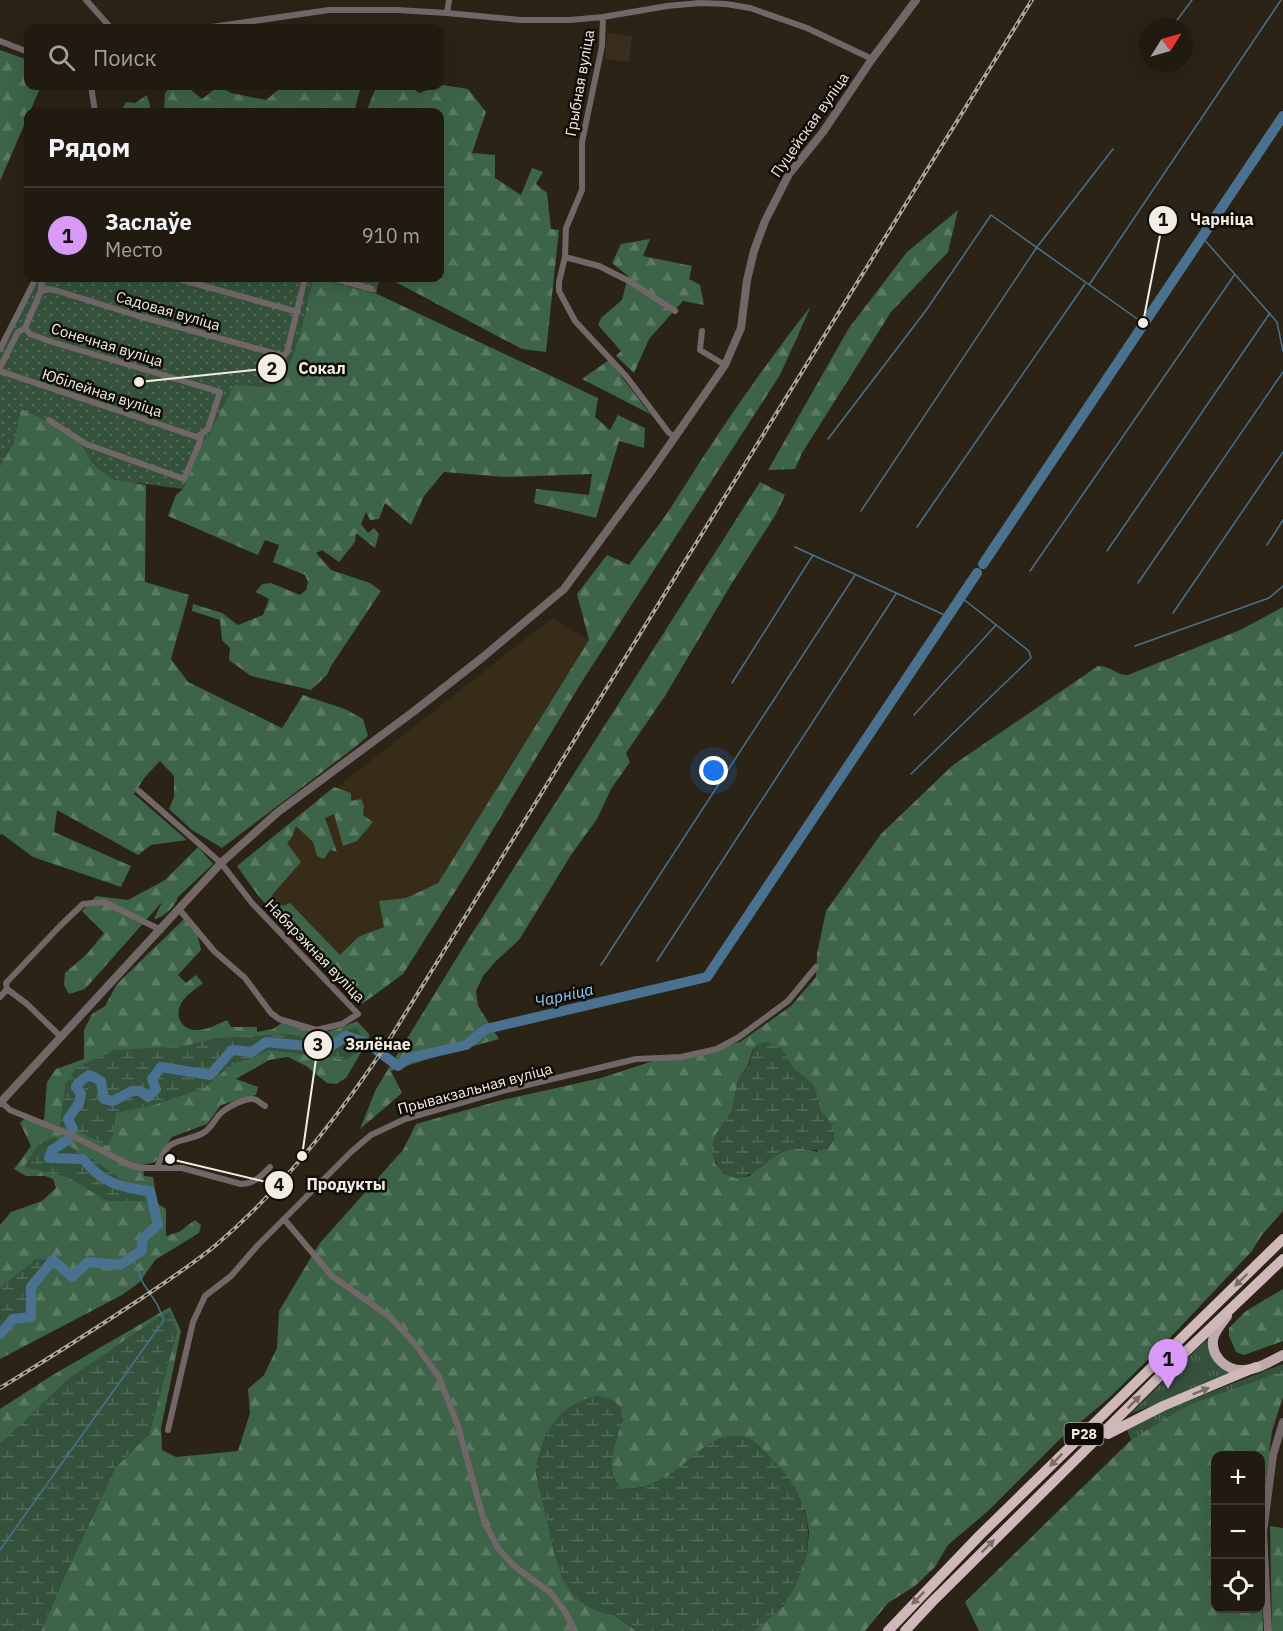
<!DOCTYPE html>
<html lang="ru">
<meta charset="utf-8">
<style>
:root{--surface:#201a10;--page:#2d271e;--text:#f1f3f6;--muted:#a2a19f;--line:#3d3830;--accent:#d99af7}
body{margin:0;font-family:"IBM Plex Sans",sans-serif;background:var(--page);color:var(--text)}
.controls{position:absolute;right:18px;bottom:18px;display:grid;overflow:hidden;border-radius:12px;box-shadow:0 6px 24px #0002}
.controls button{width:54px;height:54px;display:grid;place-items:center;padding:0;border:0;border-bottom:2px solid var(--line);background:var(--surface);color:var(--text);font:30px sans-serif}
.compass{position:absolute;left:1139px;top:18px;width:54px;height:54px;border-radius:50%;background:var(--surface);box-shadow:0 6px 24px #0002;rotate:53deg}
.you{position:absolute;left:714px;top:771px;width:21px;height:21px;margin:-15px;border:4px solid #fff;border-radius:50%;background:#1a73e8;box-shadow:0 0 0 9px #1a73e833}
.badge{display:grid;place-items:center;width:39px;height:39px;border-radius:50%;background:var(--accent);color:#111;font-size:20px;font-weight:700}
.pin{position:absolute;translate:-50% -50px;filter:drop-shadow(0 2px 3px #0008)}
.pin::after{content:'';position:absolute;top:32px;width:21px;height:18px;background:inherit;clip-path:polygon(0 0,100% 0,50% 100%)}
.list{margin:0;padding:0;list-style:none}
h2{display:flex;justify-content:space-between;align-items:center;height:78px;margin:0;padding:0 24px;font-size:26px}
h2 small{font-size:20px;font-weight:400;color:var(--muted)}
.list li{display:grid;grid-template-columns:39px 1fr auto;gap:18px;align-items:center;box-sizing:border-box;height:96px;padding:0 24px;border-top:2px solid var(--line)}
.list b{display:block;font-size:22px;white-space:nowrap}
.list p{margin:0;font-size:20px;white-space:nowrap;color:var(--muted)}
.list em{font-size:20px;font-style:normal;color:var(--muted)}
.icon{flex:none;width:33px;height:33px;fill:none;stroke:currentColor;stroke-width:2;stroke-linecap:round;stroke-linejoin:round}
.map{position:relative;flex:none;width:1283px;height:1631px;overflow:hidden}
.search{position:absolute;background:var(--surface);box-shadow:0 6px 24px #0002;left:24px;top:24px;width:420px;height:66px;display:flex;align-items:center;gap:15px;box-sizing:border-box;padding:0 21px;border-radius:12px;color:var(--muted);font-size:22px}
.panel{position:absolute;background:var(--surface);box-shadow:0 6px 24px #0002;left:24px;top:108px;width:420px;height:174px;border-radius:12px}
.map>svg:first-child{display:block}
.built{fill:#372c17}
.industrial{fill:#392d1f}
.grass{fill:url(#grass-tufts)}
.forest{fill:url(#forest-firs);fill-rule:evenodd}
.wetland{fill:url(#wetland-marsh)}
.garden{fill:url(#garden-dots)}
.lines{fill:none;stroke-linecap:round;stroke-linejoin:round}
.stream{stroke:#4a718f;stroke-width:1.5}
.river{stroke:#4a718f;stroke-width:10}
.minor{stroke:#716768;stroke-width:6}
.tertiary{stroke:#716768;stroke-width:8}
.primary{stroke:#beaaac;stroke-width:10}
.trunk{stroke:#ceb8ba;stroke-width:10}
.rail-casing{stroke:#aca69b;stroke-width:4}
.rail{stroke:#100d07;stroke-width:1.5;stroke-dasharray:4.5;stroke-linecap:butt}
.oneway{fill:#786b69}
.labels{text-anchor:middle;stroke-width:5;stroke-linejoin:round;paint-order:stroke}
.shield{fill:#100d07;stroke:#afaaa2;stroke-width:1.5}
.shield-label{font-size:14px;font-weight:bold;fill:#f3eee5}
.street-label{font-size:15px;fill:#f3eee5;stroke:#100d07}
.water-label{font-size:16px;font-style:italic;fill:#8dccfc;stroke:#100d07}
.leader{fill:none;stroke:#f3eee5;stroke-width:2}
.callout-dot{fill:#f3eee5;stroke:#100d07;stroke-width:2}
.mark-label{font-size:18px;text-anchor:middle;font-weight:bold;fill:#111}
.callout-label{font-size:16px;text-anchor:middle;font-weight:bold;fill:#f3eee5;stroke:#100d07;stroke-width:5;stroke-linejoin:round;paint-order:stroke}
</style>
<div class="map">
<svg width="1283" height="1631" viewBox="0 0 1283 1631">
<defs>
<pattern id="grass-tufts" width="24" height="20" patternUnits="userSpaceOnUse" patternTransform="scale(1.5)"><rect width="24" height="20" fill="#34513c"/><path d="M3 7l-1-3M5 7V3M7 7l1-3M15 17l-1-3M17 17v-4M19 17l1-3" fill="none" stroke="#526a58"/></pattern>
<pattern id="forest-firs" width="22" height="20" patternUnits="userSpaceOnUse" patternTransform="scale(1.5)"><rect width="22" height="20" fill="#3d6448"/><path d="M5 1l3.5 6h-7zM16 11l3.5 6h-7z" fill="#5a7a62"/></pattern>
<pattern id="wetland-marsh" width="20" height="14" patternUnits="userSpaceOnUse" patternTransform="scale(1.5)"><rect width="20" height="14" fill="#34513c"/><path d="M1 5h8M5 5V1M11 12h8M15 12V8" fill="none" stroke="#526a58"/></pattern>
<pattern id="garden-dots" width="8" height="8" patternUnits="userSpaceOnUse" patternTransform="scale(1.5)"><rect width="8" height="8" fill="#34513c"/><path d="M2 2h.1M6 6h.1" fill="none" stroke="#526a58" stroke-width="1.8" stroke-linecap="round"/></pattern>
</defs>
<rect width="100%" height="100%" fill="#2b2315"/>
<!-- built -->
<path class="built" d="M552 618 589 640 362 1004 260 898 237 866Z"/>
<!-- industrial -->
<path class="industrial" d="M607 33 632 36 629 62 605 59Z"/>
<!-- grass -->
<path class="grass" d="M1207 1339 1209 1349 1239 1373 1130 1414Z
M1283 1364V1374L1257 1380 1198 1401 1177 1411 1131 1440 1127 1430 1167 1409Z"/>
<!-- forest -->
<path class="forest" d="M0 50 28 60V86H41L0 181Z
M443 85 468 89 486 112 472 153 495 155V178L521 195 532 168 543 172 536 184 547 193 551 229 559 230 546 352 522 349 388 278H440V112H366L375 90 383 86H410L419 93Z
M172 86H186L202 99 219 86 231 93 266 100 283 86H320L322 91 327 86H361L354 112H121L126 102 135 103 147 95 151 110 164 111 165 93Z
M958 210 948 252 891 312 802 453 795 469 768 470 849 328 907 252Z
M650 239 643 256 692 266 689 279 700 285 704 305 683 301 649 339 634 373 616 356 621 351 598 325 601 318 622 300 628 276 612 263 621 244Z
M313 278 375 293 598 398 595 417 610 430 618 415 645 428 644 448 619 441 596 518 534 503 536 489 589 495 592 474 505 477 444 472 424 496 411 525 385 503 379 519 370 520 366 512 361 524 368 533 374 528 379 534 375 548 356 533 355 542 339 562 322 550 316 553 331 570 370 583 381 591 331 666 327 675 311 690 251 676 229 660 230 648 222 640 220 620 192 611 193 604 222 613 238 625 263 615 269 599 256 592 262 584 271 583 300 595 306 590 308 582 305 575 273 562 279 545 265 540 258 555 168 516 176 495 183 489 205 438 209 434 234 384C245 384 262 389 272 386 294 379 307 301 313 278Z
M811 306 780 375 581 683 468 871 403 974 362 1004 260 898 237 866 334 787 351 793V801L361 799 364 806 363 815 373 822 357 841 343 846 334 814 325 818 337 852 330 850 324 859 317 856 313 842 296 826 292 837 287 843 301 862 272 895 283 906 290 903 340 955 358 937 384 927 379 901 406 898 438 883 589 640 577 594 607 555 629 565C645 542 663 521 677 498 719 431 763 367 811 306Z
M609 360 650 414 582 379Z
M21 408 76 435 133 483 146 485 145 582 189 595 171 659 188 682 282 728 303 695 345 709 363 719 368 736 354 748 222 848 192 830 169 809 174 797V776L160 761 145 777 134 794 187 840 151 845 138 855 57 810 54 832 131 866 121 887 33 857 2 834 0 835V466L13 444Z
M760 482 785 495 776 514 732 583 665 696 626 753 630 762 611 789 597 819 571 855 519 940 496 961 483 976 476 991 478 1006 499 1039 444 1054 391 1071 402 1093 360 1129 376 1089 464 946Z
M1283 607V1211L1261 1236 1252 1251 1166 1342 1108 1399 1059 1440 988 1511 948 1545 935 1567 915 1586 888 1603 865 1631H753L783 1606 795 1586 807 1553 809 1532 805 1510 687 1462C665 1479 649 1491 620 1488 604 1469 613 1438 623 1419L547 1432 538 1460 536 1473 554 1551 562 1577 575 1597 586 1605 601 1612 614 1615 637 1631H41L65 1575 115 1468 149 1434 177 1330 15 1431 0 1444V1409L51 1376 170 1307 181 1331 161 1428 162 1450 176 1457 238 1451 250 1413 248 1389 264 1375 277 1348 279 1311 319 1244 403 1150 416 1124 502 1100 601 1078 656 1060 740 1042 791 1006 816 977 817 954 826 911 881 834 953 765 1098 666C1109 665 1116 675 1128 675L1240 630ZM780 1047 794 1069 804 1077 818 1095 820 1111 834 1127 817 1152 801 1147 785 1150 768 1160 749 1176 736 1178 725 1174 715 1163V1136L732 1111 738 1081 748 1065 753 1049Z
M198 847 213 864 178 897C175 907 164 917 154 919L162 902 85 989 69 994 64 985 65 973 87 954 104 933 82 911 96 896 128 900 165 880Z
M184 919 197 933 201 950 178 975 186 983 196 975 203 983C196 989 186 995 182 1002 174 1014 180 1029 195 1030 206 1031 217 1024 227 1020L231 1027H257V1032L273 1029 283 1022 317 1034 337 1029 357 1021 369 1034V1039L346 1078 336 1084 327 1083 306 1066 288 1057 269 1060 236 1079 258 1087 256 1095 221 1105 207 1124 172 1137 155 1162 143 1165 144 1176 153 1177 157 1203 166 1209V1236L179 1232 195 1220 201 1225 199 1233 155 1260 140 1282 122 1295 0 1359V1225L11 1212 42 1201 56 1188 53 1179 45 1176H26L14 1169 31 1146 20 1123 26 1117 44 1121 47 1082 56 1069 84 1059V1030L92 1014 105 1006 117 984Z
M1283 1289V1341L1244 1355 1236 1352 1229 1336V1328L1246 1311Z
M1275 1374H1283V1397L1272 1431 1261 1516 1260 1456H1216V1608H1260L1261 1563 1263 1631H979L965 1602 1131 1440 1177 1411 1198 1401Z
M1270 1526 1283 1528V1631H1272Z"/>
<!-- wetland -->
<path class="wetland" d="M356 1027 367 1043 347 1060 269 1050 250 1059 234 1063 204 1088 154 1105 116 1113 113 1135 107 1146 73 1129 60 1126 65 1085 77 1067 115 1050 184 1046 218 1038 289 1034 322 1042Z
M766 1042 780 1047 794 1069 813 1084 818 1095 820 1111 834 1127V1139L828 1149C812 1153 798 1145 783 1152 765 1160 748 1186 727 1175 719 1170 711 1157 712 1148 713 1133 725 1124 731 1112 736 1102 734 1090 739 1080 741 1075 746 1070 749 1065 753 1053 752 1044 766 1042Z
M54 1137 99 1163 149 1201H107L67 1177 24 1167 38 1145Z
M36 1259 53 1260 31 1287V1317L13 1319 0 1334V1288Z
M169 1312 177 1330 149 1434 115 1468 65 1575 41 1631H0V1444L68 1379 157 1318Z
M596 1396C655 1402 590 1454 620 1488 679 1495 694 1431 741 1436 755 1438 764 1450 773 1460 816 1501 819 1556 784 1604 776 1614 764 1623 753 1631H637L614 1615 601 1612 586 1605 575 1597 562 1577 554 1552 536 1473C541 1434 557 1405 596 1396Z"/>
<!-- garden -->
<path class="garden" d="M39 278H380L376 294 313 278C307 301 294 379 272 386 262 389 245 385 234 384L209 434 205 438 183 489 114 480 93 465 76 435 21 409 13 444 0 466V351L8 340Z"/>
<g class="lines">
<!-- stream -->
<path class="stream" d="M1172 27 1192 0
M1146 61 1148 58
M1202 237 1277 322 1283 351
M1089 285 1281 0
M828 439 927 309 991 215 1143 323
M861 511 1037 247 1113 149
M917 527 1085 284
M1267 545 1283 520
M795 547 949 617
M1107 551 1270 313
M1030 571 1235 274
M1138 583 1283 372
M1173 613 1283 452
M1135 646 1269 598 1283 586
M732 683 813 555
M914 715 996 625
M911 774 1031 658 1029 651 962 598
M657 961 896 594
M601 965 855 575
M0 1550 164 1320 157 1304 143 1283 133 1257"/>
<!-- river -->
<path class="river" d="M983 564 1283 116
M73 1129 68 1119 79 1103 81 1094 76 1087 78 1083 89 1075 101 1081 104 1099 113 1101 132 1091H140L148 1097 156 1089 152 1079 161 1067 210 1075 232 1050 252 1052 266 1042 328 1048 346 1036 367 1043 398 1066 409 1058 466 1045 486 1029 707 977 977 573
M0 1334 13 1319 31 1317V1287L53 1260 72 1277 88 1262 120 1265 141 1251 143 1238 158 1225 150 1191C121 1188 102 1183 83 1159L49 1158 52 1150 68 1140"/>
<!-- minor -->
<path class="minor" d="M86 0 111 28
M447 13 449 0
M603 17 602 46 582 142V190L566 228 565 257 559 282V291L575 321 626 376 669 433 676 437
M205 28 329 10H397L447 13 520 20H570L603 17 667 6 700 3 726 4 750 8 807 28 872 59
M0 41 28 52
M91 86 95 112
M565 257 599 266 629 281 675 311
M175 278 298 312
M332 278 372 289
M41 291 49 289 58 291 135 315 284 356 287 352 305 278
M702 331 700 350 725 365
M0 349 36 278
M0 368 18 332 25 328 41 291V284L44 278
M0 371 197 437 208 429 220 392 49 341 30 334 25 328
M49 420 86 444 184 479 200 442 201 435
M139 791 221 863 252 903 358 1014 342 1024 316 1030 279 1019 271 1013 245 978 214 951 179 909
M7 989 27 1004 61 1037
M0 997 7 989 6 983 60 926 83 904 104 902 161 930
M1 1102 10 1110 69 1134 130 1165 141 1168H182L241 1184C254 1184 261 1176 270 1167
M157 1168C168 1134 180 1145 203 1133 212 1128 215 1118 222 1112 228 1107 245 1098 253 1099 257 1099 261 1104 265 1106
M284 1219 332 1276 390 1317 415 1344 439 1377 458 1426 484 1521 498 1548 514 1566 551 1593 564 1610 575 1631
M168 1430 193 1322 205 1296 231 1276 258 1245 351 1152 371 1135 405 1119 502 1091 636 1059 681 1057 717 1049 739 1037 788 1001 816 967"/>
<!-- tertiary -->
<path class="tertiary" d="M0 1103 221 863 278 812 413 712 483 657 564 589 652 470 725 365 741 328 747 280 754 251 765 221 789 174 823 132 872 59 916 0
M1268 1631 1263 1532 1273 1455 1283 1422"/>
<!-- primary -->
<path class="primary" d="M1227 1316C1222 1323 1214 1331 1213 1340 1211 1357 1227 1371 1243 1370 1257 1370 1271 1361 1283 1355"/>
<!-- trunk -->
<path class="trunk" d="M1108 1434 1163 1406 1256 1367
M888 1631 980 1535 1283 1239
M905 1631 932 1602 1158 1378 1283 1259"/>
<defs>
<path id="rail" d="M0 1388C48 1359 95 1329 142 1298 167 1281 193 1264 216 1245 282 1189 336 1120 384 1048L1032 0"/>
</defs>
<!-- rail casing -->
<use href="#rail" class="rail-casing"/>
<!-- rail -->
<use href="#rail" class="rail"/>
</g>
<!-- one-way arrows -->
<defs><path id="oneway-solid" d="M-6-.8H1V-3.2L6.5 0L1 3.2V.8H-6Z" transform="scale(1.5)"/></defs>
<g class="oneway">
<use href="#oneway-solid" transform="translate(1241 1280) rotate(136)"/>
<use href="#oneway-solid" transform="translate(1201 1391) rotate(-22)"/>
<use href="#oneway-solid" transform="translate(1134 1402) rotate(-45)"/>
<use href="#oneway-solid" transform="translate(1056 1460) rotate(135)"/>
<use href="#oneway-solid" transform="translate(988 1546) rotate(-45)"/>
<use href="#oneway-solid" transform="translate(918 1598) rotate(135)"/>
</g>
<g class="labels">
<!-- shield labels -->
<rect class="shield" x="1064.5" y="1423" width="39" height="22" rx="4.5"/>
<g class="shield-label">
<text x="1084" y="1439">Р28</text>
</g>
<!-- street labels -->
<g class="street-label">
<text transform="translate(580 83) rotate(-80)" y="5">Грыбная вуліца</text>
<text transform="translate(810 125) rotate(-55)" y="5">Пуцейская вуліца</text>
<text transform="translate(168 311) rotate(16)" y="5">Садовая вуліца</text>
<text transform="translate(107 345) rotate(17)" y="5">Сонечная вуліца</text>
<text transform="translate(102 393) rotate(18)" y="5">Юбілейная вуліца</text>
<text transform="translate(315 951) rotate(46)" y="5">Набярэжная вуліца</text>
<text transform="translate(475 1089) rotate(-15)" y="5">Прывакзальная вуліца</text>
</g>
<!-- water labels -->
<g class="water-label">
<text transform="translate(564 995) rotate(-13)" y="6">Чарніца</text>
</g>
</g>
<!-- callouts -->
<path class="leader" d="M1143 323L1163 220M139 382L272 368M302 1156L318 1045M170 1159L279 1185"/>
<g class="callout-dot">
<circle cx="1143" cy="323" r="6"/>
<circle cx="139" cy="382" r="6"/>
<circle cx="302" cy="1156" r="6"/>
<circle cx="170" cy="1159" r="6"/>
<circle cx="1163" cy="220" r="15"/>
<circle cx="272" cy="368" r="15"/>
<circle cx="318" cy="1045" r="15"/>
<circle cx="279" cy="1185" r="15"/>
</g>
<g class="mark-label">
<text x="1163" y="226">1</text>
<text x="272" y="375">2</text>
<text x="318" y="1051">3</text>
<text x="279" y="1191">4</text>
</g>
<g class="callout-label">
<text x="1222" y="225">Чарніца</text>
<text x="322" y="374">Сокал</text>
<text x="378" y="1050">Зялёнае</text>
<text x="346" y="1190">Продукты</text>
</g>
</svg>
<div class="controls">
<button>+</button>
<button>−</button>
<button><svg class="icon" aria-label="locate" viewBox="0 0 24 24"><circle cx="12" cy="12" r="6"/><path d="M12 2v4M12 18v4M2 12h4M18 12h4"/></svg></button>
</div>
<svg class="compass" viewBox="-18 -18 36 36"><path d="M0-13l5 13h-10z" fill="#e53935"/><path d="M0 13l5-13h-10z" fill="#a2a19f"/></svg>
<div class="you"></div>
<div class="pin badge" style="left:1168px;top:1389px">1</div>
<div class="search"><svg class="icon" aria-label="search" viewBox="0 0 24 24"><circle cx="10" cy="10" r="6"/><path d="M15 15l6 6"/></svg>Поиск</div>
<section class="panel">
<h2>Рядом<small></small></h2>
<ul class="list">
<li><span class="badge">1</span><div><b>Заслаўе</b><p>Место</p></div><em>910 m</em></li>
</ul>
</section>
</div>
